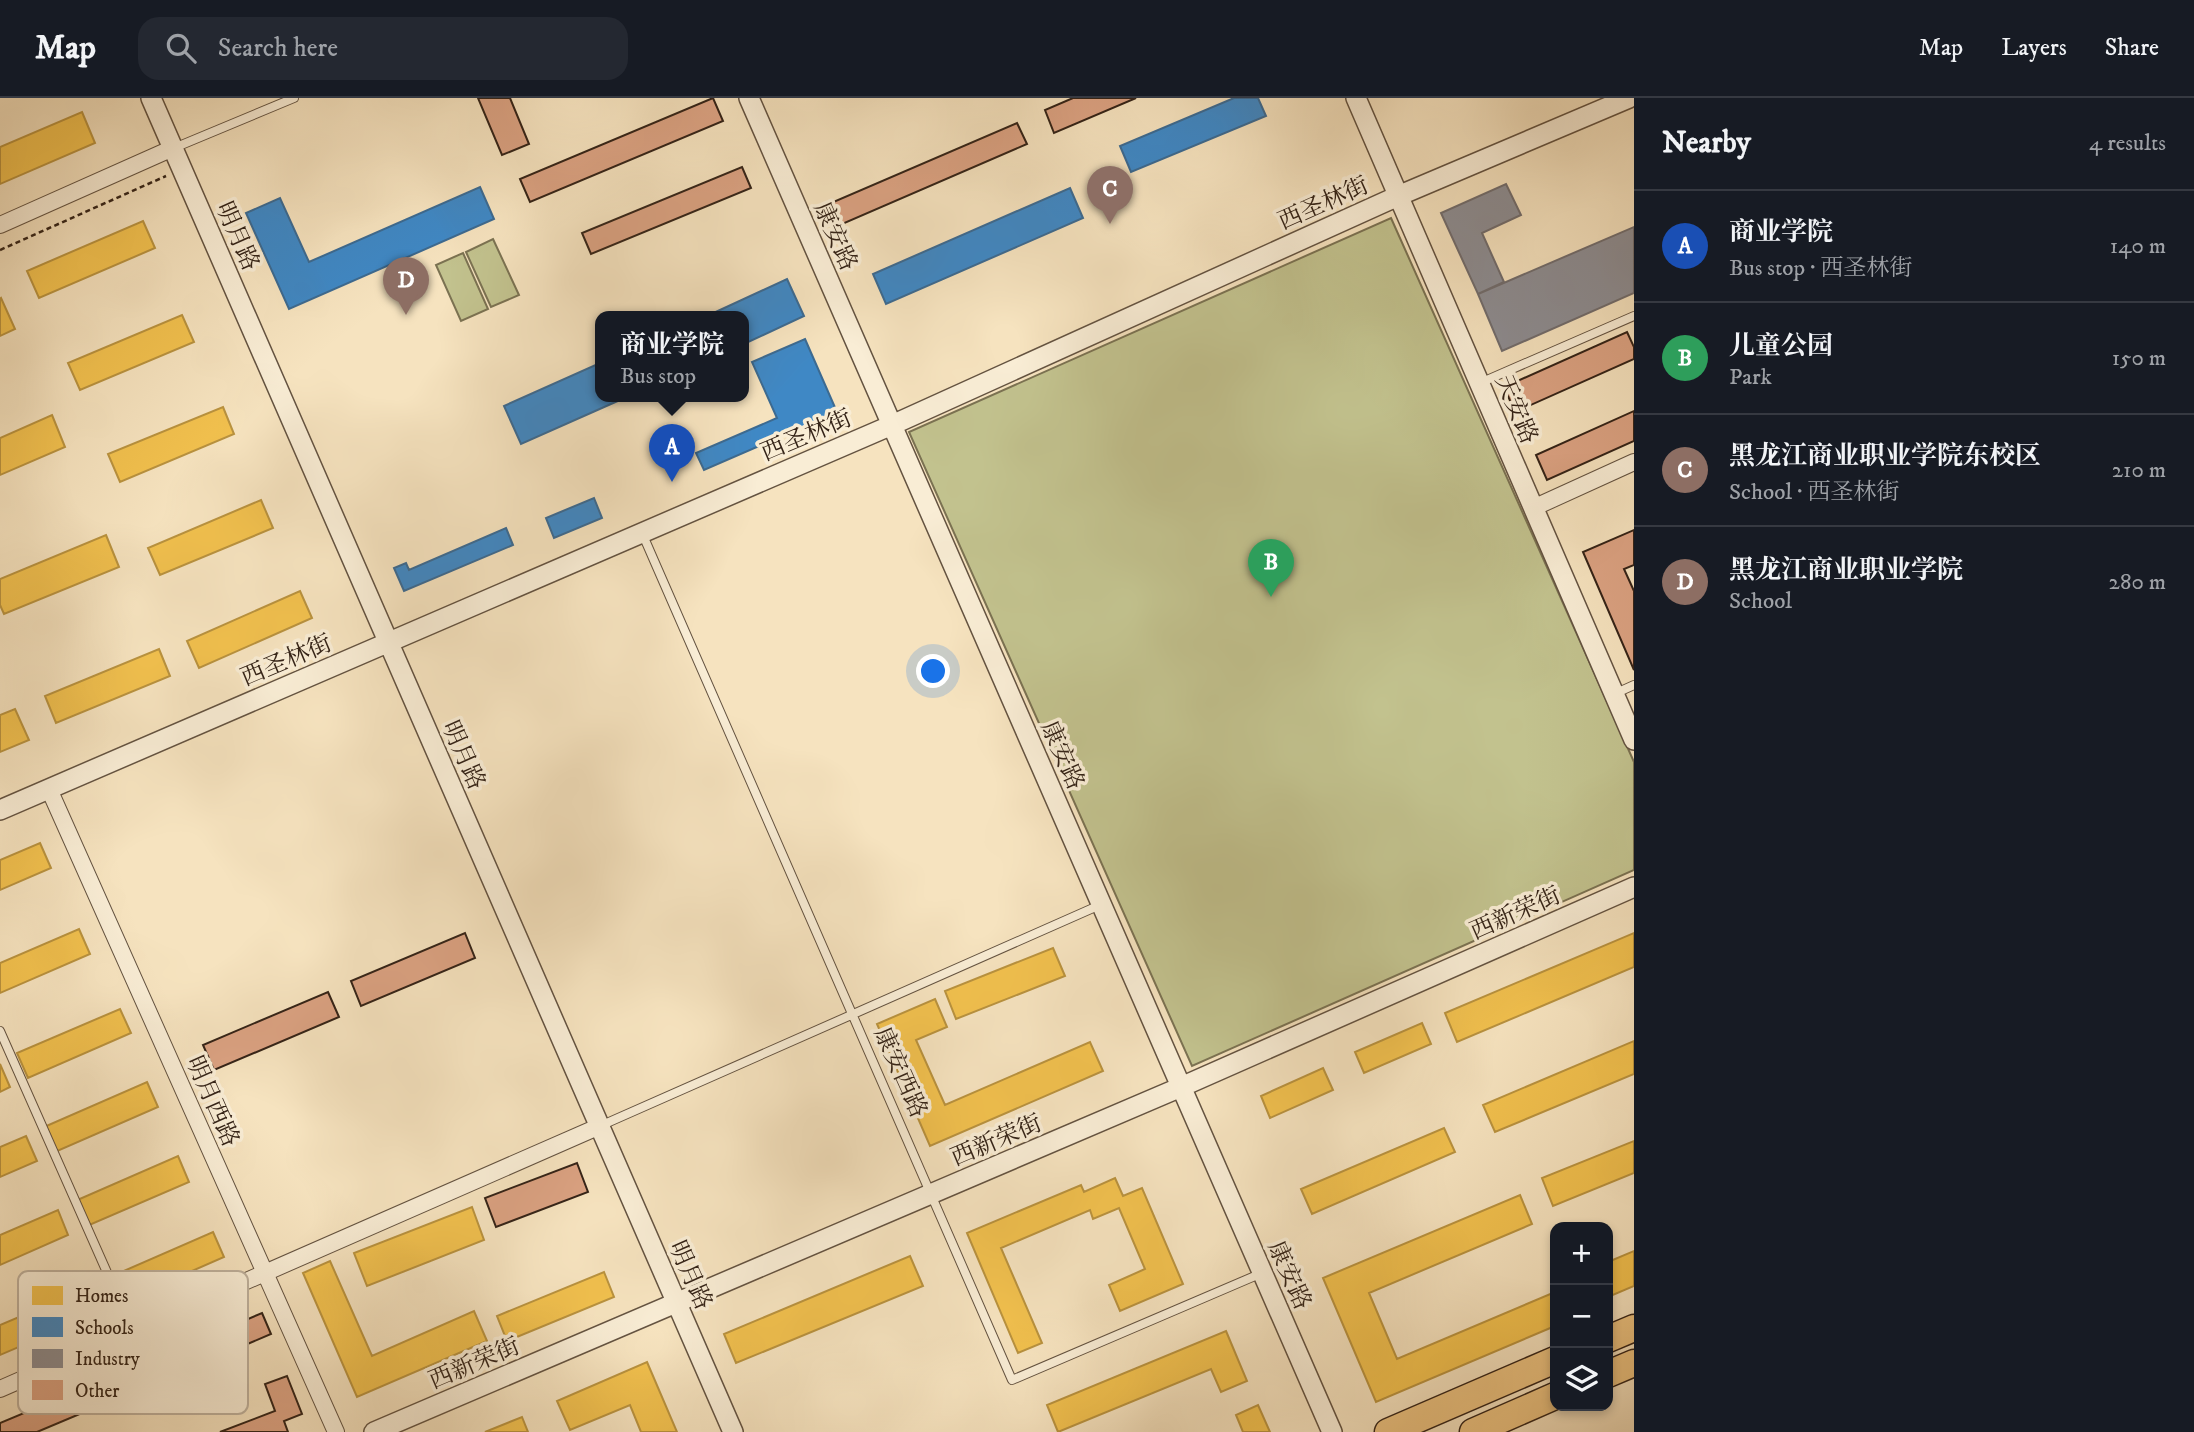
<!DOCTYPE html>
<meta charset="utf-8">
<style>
:root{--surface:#171b24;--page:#242831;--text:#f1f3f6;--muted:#9ea1a6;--line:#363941;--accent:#c59692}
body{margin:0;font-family:"IM FELL DW Pica","Noto Serif SC",serif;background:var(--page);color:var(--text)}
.controls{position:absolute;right:21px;bottom:21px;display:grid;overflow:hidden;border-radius:14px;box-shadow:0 4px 10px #0003}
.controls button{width:63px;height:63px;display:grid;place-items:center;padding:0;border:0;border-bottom:2px solid var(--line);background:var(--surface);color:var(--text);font:35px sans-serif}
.you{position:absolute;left:934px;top:574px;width:24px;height:24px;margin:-18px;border:5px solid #fff;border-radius:50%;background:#1a73e8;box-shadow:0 0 0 10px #1a73e833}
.badge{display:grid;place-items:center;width:46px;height:46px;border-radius:50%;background:var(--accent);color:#fff;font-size:23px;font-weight:700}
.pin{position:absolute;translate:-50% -58px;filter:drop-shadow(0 2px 4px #0008)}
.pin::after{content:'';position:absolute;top:37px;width:24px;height:21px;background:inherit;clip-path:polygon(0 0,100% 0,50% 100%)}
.popup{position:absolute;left:595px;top:213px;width:154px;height:91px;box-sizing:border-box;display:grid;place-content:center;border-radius:14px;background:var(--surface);filter:drop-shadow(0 2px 5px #0005);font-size:23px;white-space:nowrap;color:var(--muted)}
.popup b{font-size:26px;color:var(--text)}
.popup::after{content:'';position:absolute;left:50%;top:100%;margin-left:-14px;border:14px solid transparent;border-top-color:var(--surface)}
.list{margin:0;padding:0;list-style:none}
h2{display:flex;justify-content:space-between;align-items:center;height:91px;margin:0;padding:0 28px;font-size:30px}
h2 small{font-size:23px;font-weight:400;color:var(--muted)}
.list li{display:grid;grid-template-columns:46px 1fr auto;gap:21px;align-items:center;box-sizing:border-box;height:112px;padding:0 28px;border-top:2px solid var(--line)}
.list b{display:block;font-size:26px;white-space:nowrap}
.list p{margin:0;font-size:23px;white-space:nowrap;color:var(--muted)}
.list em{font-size:23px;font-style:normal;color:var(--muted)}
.icon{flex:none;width:38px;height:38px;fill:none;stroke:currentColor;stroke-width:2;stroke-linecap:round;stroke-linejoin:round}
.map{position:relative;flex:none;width:1634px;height:1334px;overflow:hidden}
header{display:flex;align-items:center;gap:42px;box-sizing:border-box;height:98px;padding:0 35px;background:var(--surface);border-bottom:2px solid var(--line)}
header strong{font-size:33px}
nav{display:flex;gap:38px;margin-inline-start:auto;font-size:24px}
.search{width:490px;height:63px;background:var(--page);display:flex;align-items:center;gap:18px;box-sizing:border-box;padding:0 24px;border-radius:21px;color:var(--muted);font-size:26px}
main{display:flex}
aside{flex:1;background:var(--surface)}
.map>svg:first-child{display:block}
.green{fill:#c2c28e;stroke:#7b7252;stroke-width:2}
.homes{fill:#f2c14e;stroke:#b9923e;stroke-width:2}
.schools{fill:#3f88c5;stroke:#3c6a91;stroke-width:2}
.industry{fill:#8d8d92;stroke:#726d6d;stroke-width:2}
.building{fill:#dba282;stroke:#342317;stroke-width:2}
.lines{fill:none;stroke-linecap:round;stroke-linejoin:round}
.service-casing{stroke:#645341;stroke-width:10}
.minor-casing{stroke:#645341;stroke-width:18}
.tertiary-casing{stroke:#645341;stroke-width:22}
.trunk-casing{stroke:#342317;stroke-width:29}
.path{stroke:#342317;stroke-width:2.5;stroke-dasharray:5 3.5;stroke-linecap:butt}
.service{stroke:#f9edd5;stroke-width:8}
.minor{stroke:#f9edd5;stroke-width:16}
.tertiary{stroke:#f9edd5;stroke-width:19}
.trunk{stroke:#ebc280;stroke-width:26}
.labels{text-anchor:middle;stroke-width:7;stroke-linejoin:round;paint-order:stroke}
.street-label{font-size:24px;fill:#342317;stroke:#f9edd5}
.key{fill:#f9edd5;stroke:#beb09c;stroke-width:2}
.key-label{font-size:19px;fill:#342317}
</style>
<header>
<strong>Map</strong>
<div class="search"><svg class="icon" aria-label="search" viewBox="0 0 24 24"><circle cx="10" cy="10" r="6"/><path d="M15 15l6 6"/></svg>Search here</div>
<nav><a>Map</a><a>Layers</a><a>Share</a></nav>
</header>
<main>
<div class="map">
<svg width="1634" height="1334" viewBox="0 0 1634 1334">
<rect width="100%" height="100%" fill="#f6e3bf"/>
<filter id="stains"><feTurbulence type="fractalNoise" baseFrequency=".00286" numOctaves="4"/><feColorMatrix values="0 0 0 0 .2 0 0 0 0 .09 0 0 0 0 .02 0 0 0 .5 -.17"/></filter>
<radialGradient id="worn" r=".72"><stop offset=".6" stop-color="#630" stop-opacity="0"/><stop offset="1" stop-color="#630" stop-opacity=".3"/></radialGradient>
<!-- green -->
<path class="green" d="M1391 120 1634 664V772L1192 968 909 334Z
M493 141 519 197 491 209 466 154Z
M463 155 488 211 461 223 436 167Z"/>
<!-- homes -->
<path class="homes" d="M82 14 95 45 0 86V49Z
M143 123 155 150 39 200 27 173Z
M1 200 15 231 0 238V201Z
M182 217 194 244 80 292 68 265Z
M223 309 234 336 120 384 108 356Z
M52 317 65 349 0 377V340Z
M261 402 273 430 160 477 148 450Z
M106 437 119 469 4 516 0 507V481Z
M300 493 312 520 199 570 187 543Z
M159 551 170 578 56 625 45 598Z
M15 611 29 642 0 654V617Z
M40 745 51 770 0 792V762Z
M79 831 90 856 0 895V865Z
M1634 835V869L1457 944 1445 915Z
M1053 850 1065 878 956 921 945 893Z
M935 901 947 929 916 942 945 1007 1090 944 1103 973 930 1048 877 926Z
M120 911 131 935 28 980 17 955Z
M1422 925 1431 946 1364 975 1355 954Z
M1634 943V976L1495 1034 1483 1007Z
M0 966 10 989 0 994Z
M1323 970 1333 992 1270 1020 1261 998Z
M147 984 158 1009 55 1054 44 1029Z
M1444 1030 1455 1054 1312 1116 1301 1091Z
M26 1038 37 1063 0 1079V1049Z
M1634 1043V1075L1553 1108 1542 1080Z
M178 1058 189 1084 87 1128 75 1103Z
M1115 1080 1123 1098 1142 1090 1183 1186 1120 1213 1109 1187 1145 1171 1119 1110 1093 1121 1090 1112 1001 1150 1042 1245 1018 1255 967 1135 1081 1087 1084 1094Z
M1520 1097 1532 1126 1369 1195 1397 1261 1555 1194V1228L1376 1304 1323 1180Z
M472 1109 484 1142 367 1188 354 1155Z
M58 1112 68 1137 0 1167V1137Z
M213 1134 224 1159 121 1204 110 1179Z
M1634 1153V1188L1608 1199V1164Z
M910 1158 923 1188 736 1265 724 1236Z
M330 1163 372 1258 474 1213 487 1243 357 1299 303 1175Z
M604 1174 614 1199 507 1243 497 1218Z
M92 1188 103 1213 0 1257V1227Z
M1226 1233 1247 1283 1221 1294 1211 1271 1058 1334 1047 1307Z
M647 1264 677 1334H641L630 1307 570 1332 557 1303Z
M1258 1307 1270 1334H1243L1236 1317Z
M522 1319 528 1334H485Z"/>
<!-- schools -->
<path class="schools" d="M1234 0H1258L1266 18 1131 74 1120 48Z
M480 89 494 121 289 211 246 115 280 100 309 164Z
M1070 90 1083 120 886 206 873 176Z
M787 181 804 218 744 246V218H707Z
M805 241 837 314 704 372 696 355 777 320 752 264Z
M600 265V298H629L521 346 504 308Z
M594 400 602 420 554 440 546 420Z
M506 430 513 447 404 493 394 470 406 465 409 472Z"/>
<!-- industry -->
<path class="industry" d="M1506 86 1521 117 1482 135 1504 184 1478 196 1441 115Z
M1634 129V195L1502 253 1478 196Z"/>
<!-- building -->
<path class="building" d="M478 0H510L529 46 502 57Z
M713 0 723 23 530 104 520 81Z
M1073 0H1136L1054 35 1045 12Z
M1017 25 1027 46 833 130 824 108Z
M742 69 751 90 591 156 582 135Z
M1627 234 1634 249V261L1515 314 1504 289Z
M1634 313V343L1547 382 1536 357Z
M1634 432V467L1624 471 1634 493V572L1583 454Z
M465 835 475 860 361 908 351 883Z
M328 894 339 919 214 972 203 947Z
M577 1065 588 1094 496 1129 485 1100Z
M262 1215 271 1236 145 1290 136 1269Z
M117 1276 125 1297 37 1334H0V1325Z
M287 1278 302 1316 284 1323 288 1334H220L275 1313 265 1286Z"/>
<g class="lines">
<defs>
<path id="service" d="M174 50 294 0
M1480 285 1634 218
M642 435 1012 1282 1262 1175
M1614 596 1634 587
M0 933 133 1233
M600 1028 1100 807"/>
<path id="minor" d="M0 127 173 50
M1533 410 1634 364
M49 691 336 1334
M0 1291 600 1028"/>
<path id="tertiary" d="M151 0 733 1334
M749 0 1332 1334
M1356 0 1634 642
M0 712 892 327 1398 98 1629 0
M374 1334 1181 989 1634 789"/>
<path id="trunk" d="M1608 1241 1634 1230
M1608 1276 1634 1265
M1388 1334 1555 1262
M1473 1334 1555 1298"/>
</defs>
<!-- service casing -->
<use href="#service" class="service-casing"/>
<!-- minor casing -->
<use href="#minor" class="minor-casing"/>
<!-- tertiary casing -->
<use href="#tertiary" class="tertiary-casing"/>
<!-- trunk casing -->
<use href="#trunk" class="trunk-casing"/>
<!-- path -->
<path class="path" d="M0 152 166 78"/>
<!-- service -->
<use href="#service" class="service"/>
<!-- minor -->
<use href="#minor" class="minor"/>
<!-- tertiary -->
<use href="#tertiary" class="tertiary"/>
<!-- trunk -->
<use href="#trunk" class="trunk"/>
</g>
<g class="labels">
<!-- street labels -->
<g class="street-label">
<text transform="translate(1323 105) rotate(-24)" y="8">西圣林街</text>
<text transform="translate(238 138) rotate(66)" y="8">明月路</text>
<text transform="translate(836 138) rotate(66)" y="8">康安路</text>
<text transform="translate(1517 311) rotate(67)" y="8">天安路</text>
<text transform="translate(806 337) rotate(-23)" y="8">西圣林街</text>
<text transform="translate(286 562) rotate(-23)" y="8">西圣林街</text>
<text transform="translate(464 657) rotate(66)" y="8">明月路</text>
<text transform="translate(1063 657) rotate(66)" y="8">康安路</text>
<text transform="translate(1515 815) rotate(-24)" y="8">西新荣街</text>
<text transform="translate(901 974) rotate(66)" y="8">康安西路</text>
<text transform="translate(213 1003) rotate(66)" y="8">明月西路</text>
<text transform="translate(996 1042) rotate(-23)" y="8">西新荣街</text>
<text transform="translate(691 1177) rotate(66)" y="8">明月路</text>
<text transform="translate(1290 1177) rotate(66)" y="8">康安路</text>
<text transform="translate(474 1265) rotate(-23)" y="8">西新荣街</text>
</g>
</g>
<!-- legend -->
<rect x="18" y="1173" width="230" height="143" rx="10" class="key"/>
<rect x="32" y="1188" width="31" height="19" fill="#f2c14e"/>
<rect x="32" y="1219" width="31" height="20" fill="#3f88c5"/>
<rect x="32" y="1251" width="31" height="19" fill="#8d8d92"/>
<rect x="32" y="1282" width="31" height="20" fill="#dba282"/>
<g class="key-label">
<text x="75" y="1204">Homes</text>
<text x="75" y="1236">Schools</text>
<text x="75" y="1267">Industry</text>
<text x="75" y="1299">Other</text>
</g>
<rect width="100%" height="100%" filter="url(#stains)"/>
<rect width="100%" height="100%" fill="url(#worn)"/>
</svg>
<div class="controls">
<button>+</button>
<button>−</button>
<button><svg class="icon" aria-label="layers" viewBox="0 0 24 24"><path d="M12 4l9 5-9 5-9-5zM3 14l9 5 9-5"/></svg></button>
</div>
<div class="you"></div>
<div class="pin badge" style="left:672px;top:384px;background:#1a4fb4">A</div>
<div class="popup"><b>商业学院</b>Bus stop</div>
<div class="pin badge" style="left:1271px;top:499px;background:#2e9e5b">B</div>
<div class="pin badge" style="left:1110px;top:126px;background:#8d6e63">C</div>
<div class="pin badge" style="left:406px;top:217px;background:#8d6e63">D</div>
</div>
<aside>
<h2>Nearby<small>4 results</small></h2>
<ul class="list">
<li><span class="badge" style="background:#1a4fb4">A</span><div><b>商业学院</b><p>Bus stop · 西圣林街</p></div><em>140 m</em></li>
<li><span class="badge" style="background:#2e9e5b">B</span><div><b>儿童公园</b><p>Park</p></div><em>150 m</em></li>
<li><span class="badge" style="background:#8d6e63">C</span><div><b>黑龙江商业职业学院东校区</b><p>School · 西圣林街</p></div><em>210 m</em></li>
<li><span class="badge" style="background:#8d6e63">D</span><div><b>黑龙江商业职业学院</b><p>School</p></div><em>280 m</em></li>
</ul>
</aside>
</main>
